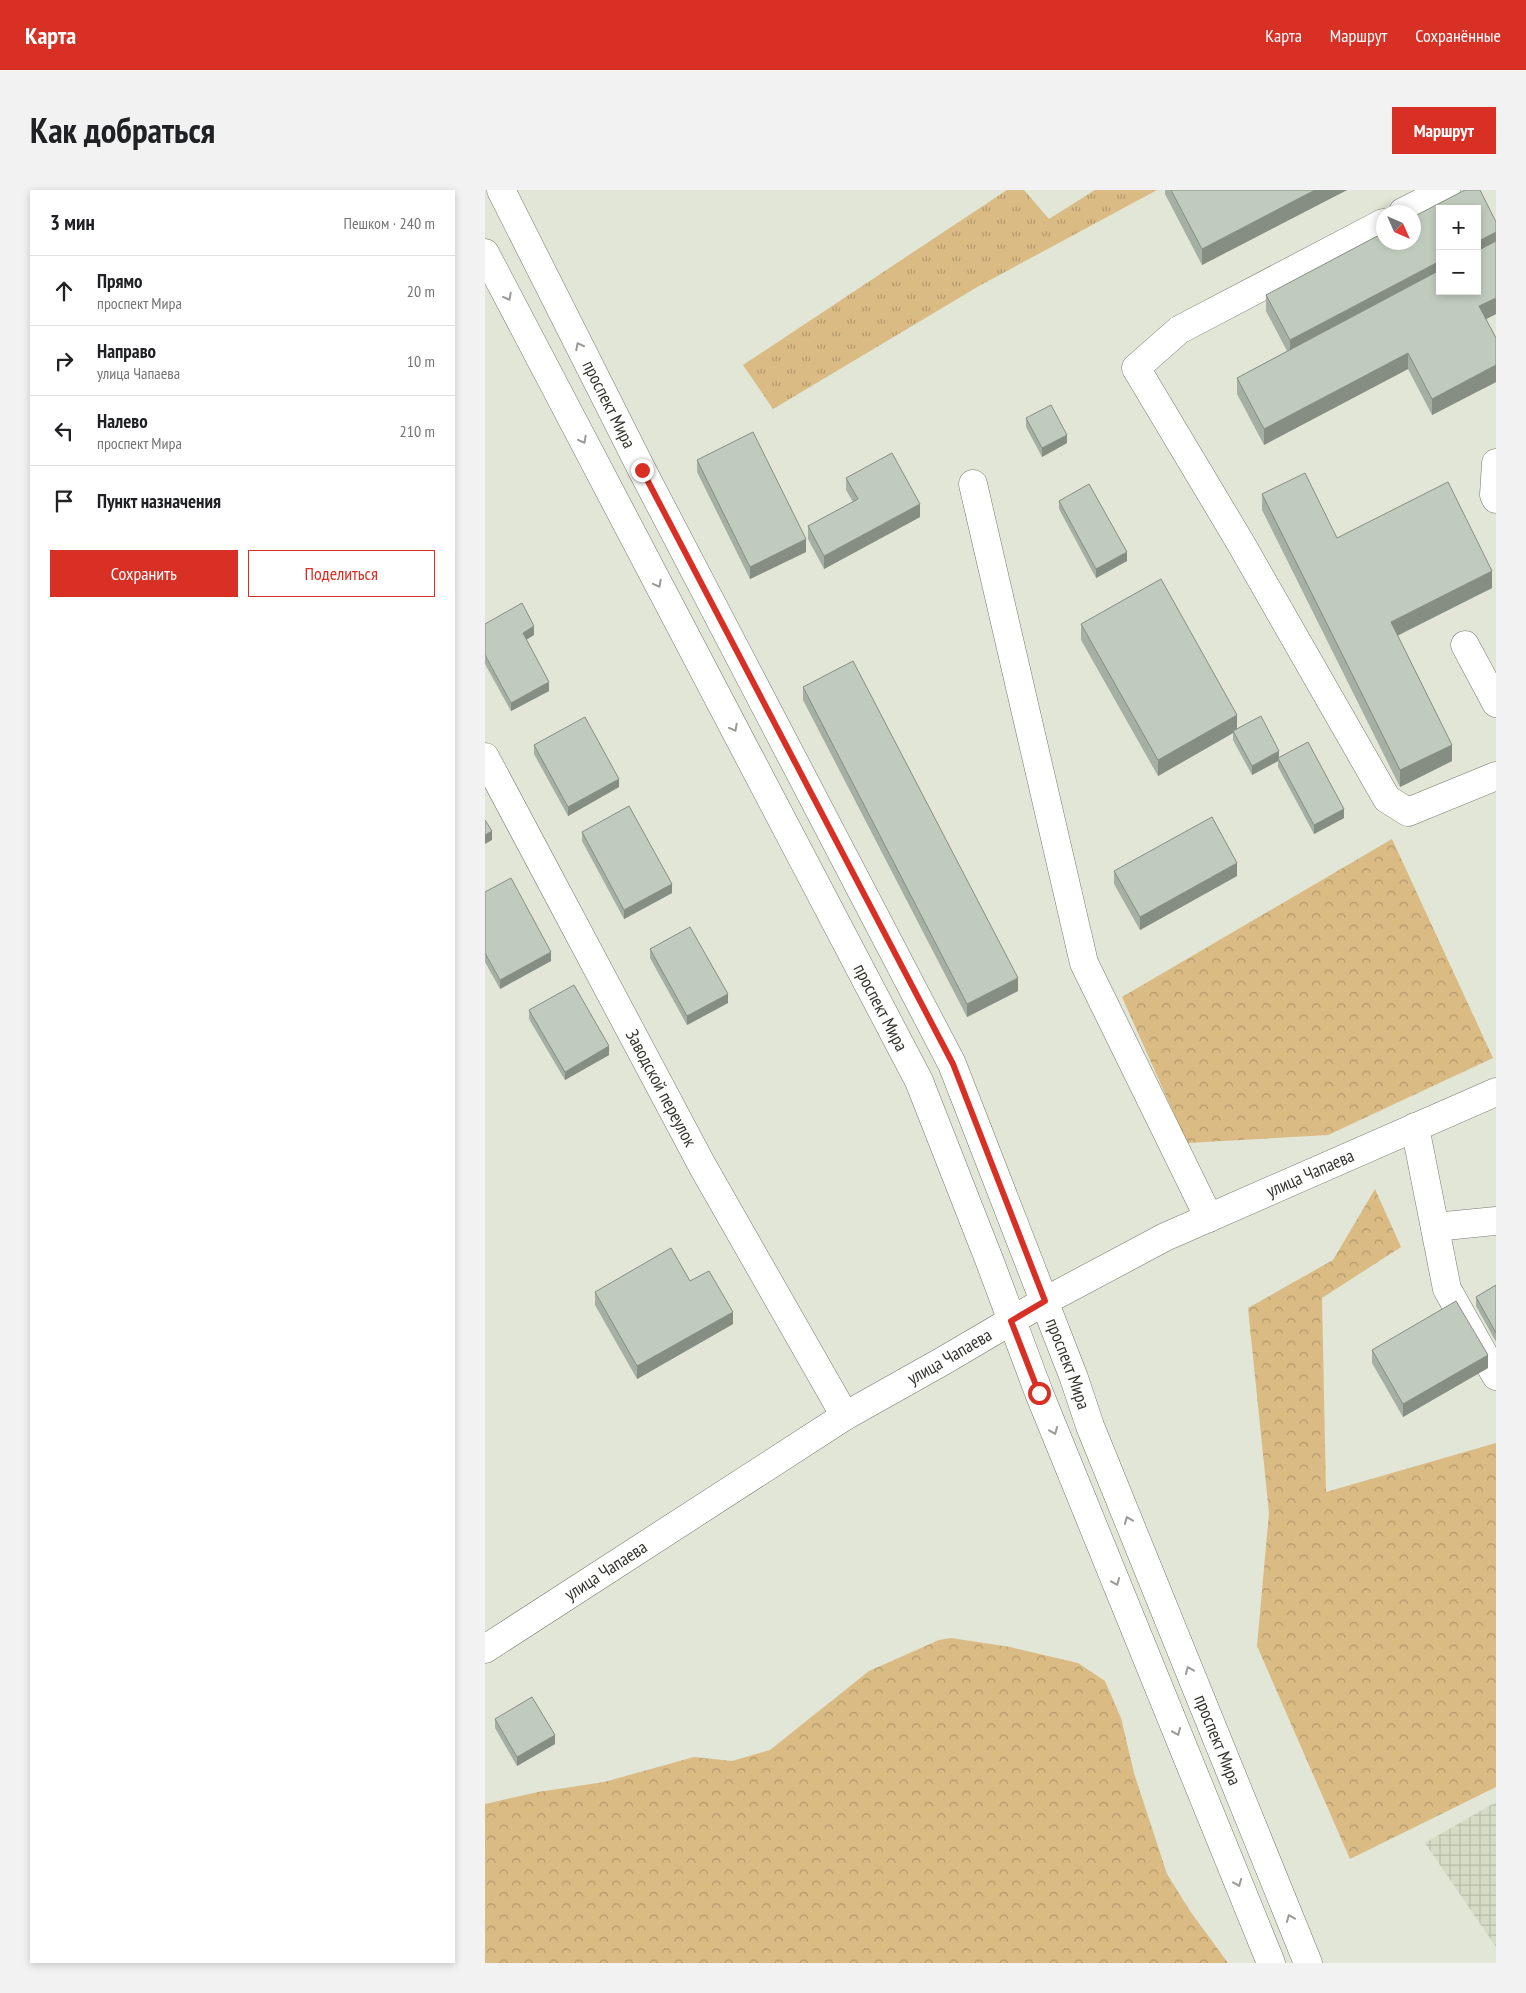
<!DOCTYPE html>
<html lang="ru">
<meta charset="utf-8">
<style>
:root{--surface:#fff;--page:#f2f2f2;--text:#202124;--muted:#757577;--line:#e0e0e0;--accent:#d93025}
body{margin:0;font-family:"PT Sans Narrow",sans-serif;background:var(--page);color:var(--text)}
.controls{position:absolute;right:15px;top:15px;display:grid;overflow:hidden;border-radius:0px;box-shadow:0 2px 8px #0003}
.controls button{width:45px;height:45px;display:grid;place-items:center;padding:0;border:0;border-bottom:1px solid var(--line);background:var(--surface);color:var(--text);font:25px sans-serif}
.compass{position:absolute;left:891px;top:15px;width:45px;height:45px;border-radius:50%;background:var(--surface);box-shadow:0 2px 8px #0003;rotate:135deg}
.stop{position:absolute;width:15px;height:15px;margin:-11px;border:4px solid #d93025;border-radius:50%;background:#fff}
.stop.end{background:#d93025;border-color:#fff;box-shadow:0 1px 5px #0008}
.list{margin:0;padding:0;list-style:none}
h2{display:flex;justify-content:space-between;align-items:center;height:65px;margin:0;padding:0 20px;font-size:21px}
h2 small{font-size:16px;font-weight:400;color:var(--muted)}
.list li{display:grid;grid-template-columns:32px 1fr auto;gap:15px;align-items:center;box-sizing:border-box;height:70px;padding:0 20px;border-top:1px solid var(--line)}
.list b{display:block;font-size:19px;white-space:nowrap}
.list p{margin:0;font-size:16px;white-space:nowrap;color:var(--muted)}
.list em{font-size:16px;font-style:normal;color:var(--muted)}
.actions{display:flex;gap:10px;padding:15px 20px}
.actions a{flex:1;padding:11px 0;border:1px solid var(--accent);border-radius:0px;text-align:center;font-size:18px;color:var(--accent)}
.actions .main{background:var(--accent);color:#fff}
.icon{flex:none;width:28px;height:28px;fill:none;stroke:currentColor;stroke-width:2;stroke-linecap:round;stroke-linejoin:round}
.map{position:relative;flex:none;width:1011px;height:1773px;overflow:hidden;border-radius:0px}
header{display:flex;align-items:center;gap:30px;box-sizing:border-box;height:70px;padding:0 25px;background:var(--accent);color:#fff}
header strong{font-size:24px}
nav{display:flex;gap:28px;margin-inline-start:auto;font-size:18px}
.intro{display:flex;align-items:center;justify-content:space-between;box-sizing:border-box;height:120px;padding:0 30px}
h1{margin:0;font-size:35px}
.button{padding:12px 22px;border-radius:0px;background:var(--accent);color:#fff;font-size:18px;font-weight:700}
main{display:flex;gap:30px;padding:0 30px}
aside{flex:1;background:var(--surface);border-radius:0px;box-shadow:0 2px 8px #0003}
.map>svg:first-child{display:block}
.industrial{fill:url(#industrial-grid)}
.grass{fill:url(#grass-tufts)}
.forest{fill:url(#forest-crowns)}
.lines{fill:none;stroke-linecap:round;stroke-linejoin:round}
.minor-casing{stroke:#767a6b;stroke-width:29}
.major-casing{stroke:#767a6b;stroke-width:29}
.minor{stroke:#fff;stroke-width:28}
.major{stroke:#fff;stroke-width:28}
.wall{fill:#a5afa3}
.shaded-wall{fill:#868e84}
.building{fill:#c0cbbd;stroke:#868e84}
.oneway{stroke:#9a9a97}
.route{stroke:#d93025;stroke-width:6}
.labels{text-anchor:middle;stroke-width:4.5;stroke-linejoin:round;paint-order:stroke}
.street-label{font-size:18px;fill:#34352f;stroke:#fff}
</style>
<header>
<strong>Карта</strong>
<nav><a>Карта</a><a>Маршрут</a><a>Сохранённые</a></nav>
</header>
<div class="intro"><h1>Как добраться</h1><a class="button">Маршрут</a></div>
<main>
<aside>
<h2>3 мин<small>Пешком · 240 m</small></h2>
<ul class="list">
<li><svg class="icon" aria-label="ahead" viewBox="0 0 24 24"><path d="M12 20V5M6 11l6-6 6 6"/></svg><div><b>Прямо</b><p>проспект Мира</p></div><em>20 m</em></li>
<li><svg class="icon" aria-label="right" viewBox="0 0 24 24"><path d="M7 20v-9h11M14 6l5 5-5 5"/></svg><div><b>Направо</b><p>улица Чапаева</p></div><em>10 m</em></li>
<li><svg class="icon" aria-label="left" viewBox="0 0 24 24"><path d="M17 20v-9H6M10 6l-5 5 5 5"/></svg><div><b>Налево</b><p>проспект Мира</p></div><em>210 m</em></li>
<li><svg class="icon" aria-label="arrive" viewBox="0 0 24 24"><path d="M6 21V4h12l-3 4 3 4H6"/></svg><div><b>Пункт назначения</b></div></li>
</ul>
<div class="actions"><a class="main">Сохранить</a><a>Поделиться</a></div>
</aside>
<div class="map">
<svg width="1011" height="1773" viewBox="0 0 1011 1773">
<defs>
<pattern id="industrial-grid" width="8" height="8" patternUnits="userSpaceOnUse" patternTransform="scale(1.25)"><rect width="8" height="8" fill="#d5dbc4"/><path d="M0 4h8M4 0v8" fill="none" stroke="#b7bda9"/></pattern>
<pattern id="grass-tufts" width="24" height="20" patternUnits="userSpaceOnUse" patternTransform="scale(1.25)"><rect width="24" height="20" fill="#dabb83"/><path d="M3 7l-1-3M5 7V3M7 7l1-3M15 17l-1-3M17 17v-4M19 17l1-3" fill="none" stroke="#b2996c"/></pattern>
<pattern id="forest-crowns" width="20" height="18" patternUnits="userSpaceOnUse" patternTransform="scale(1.25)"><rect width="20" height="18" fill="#dabb83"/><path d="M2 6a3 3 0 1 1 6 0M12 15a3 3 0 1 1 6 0" fill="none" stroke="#b2996c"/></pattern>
</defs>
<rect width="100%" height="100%" fill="#e1e6d6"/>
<!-- industrial -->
<path class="industrial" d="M1011 1612V1757L940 1653Z"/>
<!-- grass -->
<path class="grass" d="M522 0H539L564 29 610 0H672L494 96 288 219 258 175Z"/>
<!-- forest -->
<path class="forest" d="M907 649 1008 868 843 945 702 953 637 807Z
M890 999 916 1057 837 1108 841 1302 1011 1253V1597L865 1669 772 1456 784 1323 763 1118 848 1070Z
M466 1448 525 1457 593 1473 620 1491 636 1528 649 1583 682 1684 705 1721 743 1773H0V1614L53 1602 119 1592 209 1567 247 1571 285 1560 384 1481 454 1450Z"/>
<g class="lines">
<defs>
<g id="minor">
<path d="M918 22 961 0"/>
<path d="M898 33 694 140 651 178 755 352 902 609 923 622 1011 586"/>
<path d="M1011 273 1009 305 1011 309"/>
<path d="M488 294 599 773 724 1028"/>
<path d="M980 455 1011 513"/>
<path id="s1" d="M0 567 218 977 360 1226"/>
<path d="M930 937 962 1099 1011 1186"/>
<path d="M950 1037 1011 1031"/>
<path id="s2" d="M0 1459 360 1226 458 1171 560 1111 680 1047 1011 902"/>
</g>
<g id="major">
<path id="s3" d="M16 0 157 280 467 874 589 1188 605 1236 823 1773"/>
<path id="s4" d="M0 63 434 891 505 1072 554 1203 786 1773"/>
</g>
</defs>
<!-- minor casing -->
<use href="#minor" class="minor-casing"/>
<!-- major casing -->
<use href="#major" class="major-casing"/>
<!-- minor -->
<use href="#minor" class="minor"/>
<!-- major -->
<use href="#major" class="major"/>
</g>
<!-- wall -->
<path class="wall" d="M680 0H862L717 75 680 4Z
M1011 42V124L1001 129 1011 148V192L947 225 923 179 779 255 752 204V188L802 161 781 121V105Z
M541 228 582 253 557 267 541 237Z
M212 270 321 362 265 389 212 282Z
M361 288 435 327 339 379 323 349V336L368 312 361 300Z
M777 304 852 348 1007 398 912 445 967 571 915 597 777 320Z
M574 311 642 371 611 388 574 319Z
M0 434 49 445 41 449 64 501 26 521 0 474Z
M596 434 794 567 859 628 829 644 793 577V571L767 585 748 550V543L673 586 596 450Z
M318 497 533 801 482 827 318 510Z
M49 555 134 597 83 626 49 564Z
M97 642 187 703 139 729 97 651Z
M629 681 752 686 655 740 629 694Z
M0 702 66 771 15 799 0 772Z
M165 759 243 813 202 835 165 768Z
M44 820 124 865 80 890 44 829Z
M205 1091 248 1134 152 1189 110 1115V1102Z
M1011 1095V1152L991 1116V1107Z
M887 1160 1003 1178 918 1227 887 1173Z
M10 1529 70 1554 32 1576 10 1538Z"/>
<!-- shaded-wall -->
<path class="shaded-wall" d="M830 0H862L717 75V59Z
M1011 42V58L992 68V52Z
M955 71V88L805 166V150Z
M1011 108V124L994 133V116Z
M923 163V179L779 255V239Z
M1011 175V192L947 225V209Z
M582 245V253L557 267V258Z
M435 314V327L339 379V366Z
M321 349V362L265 389V377Z
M642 362V371L611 388V379Z
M1007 381V398L906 449V432Z
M49 436V445L38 452V443Z
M64 492V501L26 521V513Z
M752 525V541H748V543L673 586V570Z
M967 555V571L915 597V580Z
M794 561V570L793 568V571L767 585V576Z
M134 589V597L83 626V617Z
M859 619V628L829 644V635Z
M7 641V650L0 654V645Z
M752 673V686L655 740V727Z
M187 694V703L139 729V720Z
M66 762V771L15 799V790Z
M533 788V801L482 827V814Z
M243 804V813L202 835V826Z
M124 856V865L80 890V882Z
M248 1122V1134L152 1189V1176Z
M1003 1165V1178L918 1227V1214Z
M70 1545V1554L32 1576V1567Z"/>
<!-- building -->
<path class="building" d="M686 0H830L717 59Z
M980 0H995L1011 32V42L992 52V19H955V71L805 150 781 105 898 43V52H928V27Z
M1011 51V108L994 116 1011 148V175L947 209 923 163 779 239 752 188 955 80V101H992V61Z
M566 215 582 245 557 258 541 228Z
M268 242 321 349 265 377 212 270Z
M407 263 435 314 339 366 323 336 373 309 361 288Z
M820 283 852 348 963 292 1007 381 906 432 967 555 915 580 777 304Z
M604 294 642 362 611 379 574 311Z
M676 389 752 525 673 570 596 434Z
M37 413 49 436 38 443 64 492 26 513 0 465V434Z
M368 471 533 788 482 814 318 497Z
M776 526 794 561 767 576 748 541Z
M100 527 134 589 83 617 49 555Z
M823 552 859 619 829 635 793 568Z
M144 616 187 694 139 720 97 642Z
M727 627 752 673 655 727 629 681Z
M0 630 7 641 0 645Z
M26 688 66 762 15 790 0 763V702Z
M205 737 243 804 202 826 165 759Z
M89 795 124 856 80 882 44 820Z
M186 1058 205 1091 224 1081 248 1122 152 1176 110 1102Z
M1011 1095V1143L991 1107Z
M971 1111 1003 1165 918 1214 887 1160Z
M47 1507 70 1545 32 1567 10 1529Z"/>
<!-- one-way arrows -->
<defs><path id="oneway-chevron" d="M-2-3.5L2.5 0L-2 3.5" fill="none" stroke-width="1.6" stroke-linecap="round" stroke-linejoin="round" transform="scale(1.25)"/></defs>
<g class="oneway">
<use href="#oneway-chevron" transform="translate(23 107) rotate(62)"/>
<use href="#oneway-chevron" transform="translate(94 156) rotate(-117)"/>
<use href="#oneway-chevron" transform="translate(98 250) rotate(62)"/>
<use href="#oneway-chevron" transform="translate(173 394) rotate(62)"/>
<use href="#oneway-chevron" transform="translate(249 538) rotate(62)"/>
<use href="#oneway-chevron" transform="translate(569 1241) rotate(68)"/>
<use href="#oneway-chevron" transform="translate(643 1330) rotate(-112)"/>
<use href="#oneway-chevron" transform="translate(631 1392) rotate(68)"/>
<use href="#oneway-chevron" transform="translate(704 1480) rotate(-112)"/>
<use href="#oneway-chevron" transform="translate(692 1542) rotate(68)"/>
<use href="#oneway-chevron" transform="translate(753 1693) rotate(68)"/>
<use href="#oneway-chevron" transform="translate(805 1728) rotate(-112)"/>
</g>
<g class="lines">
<!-- route -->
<path class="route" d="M157 280 468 874 560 1111 526 1131 554 1203"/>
</g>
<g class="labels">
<!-- street labels -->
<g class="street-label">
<text dy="6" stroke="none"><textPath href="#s3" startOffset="240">проспект Мира</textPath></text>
<text dy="6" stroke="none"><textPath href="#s4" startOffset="852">проспект Мира</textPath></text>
<text dy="6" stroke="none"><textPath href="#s1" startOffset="375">Заводской переулок</textPath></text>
<text dy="6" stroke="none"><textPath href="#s2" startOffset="954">улица Чапаева</textPath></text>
<text dy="6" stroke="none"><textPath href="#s2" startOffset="549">улица Чапаева</textPath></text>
<text dy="6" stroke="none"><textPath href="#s3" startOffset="1305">проспект Мира</textPath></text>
<text dy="6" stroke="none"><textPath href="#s2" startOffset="144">улица Чапаева</textPath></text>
<text dy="6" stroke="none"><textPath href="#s3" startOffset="1710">проспект Мира</textPath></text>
</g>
</g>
</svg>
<div class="controls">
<button>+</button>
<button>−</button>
</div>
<svg class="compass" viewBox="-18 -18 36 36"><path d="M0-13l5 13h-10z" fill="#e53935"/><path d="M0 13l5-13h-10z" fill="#757577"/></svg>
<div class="stop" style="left:554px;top:1203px"></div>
<div class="stop end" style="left:157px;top:280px"></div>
</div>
</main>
